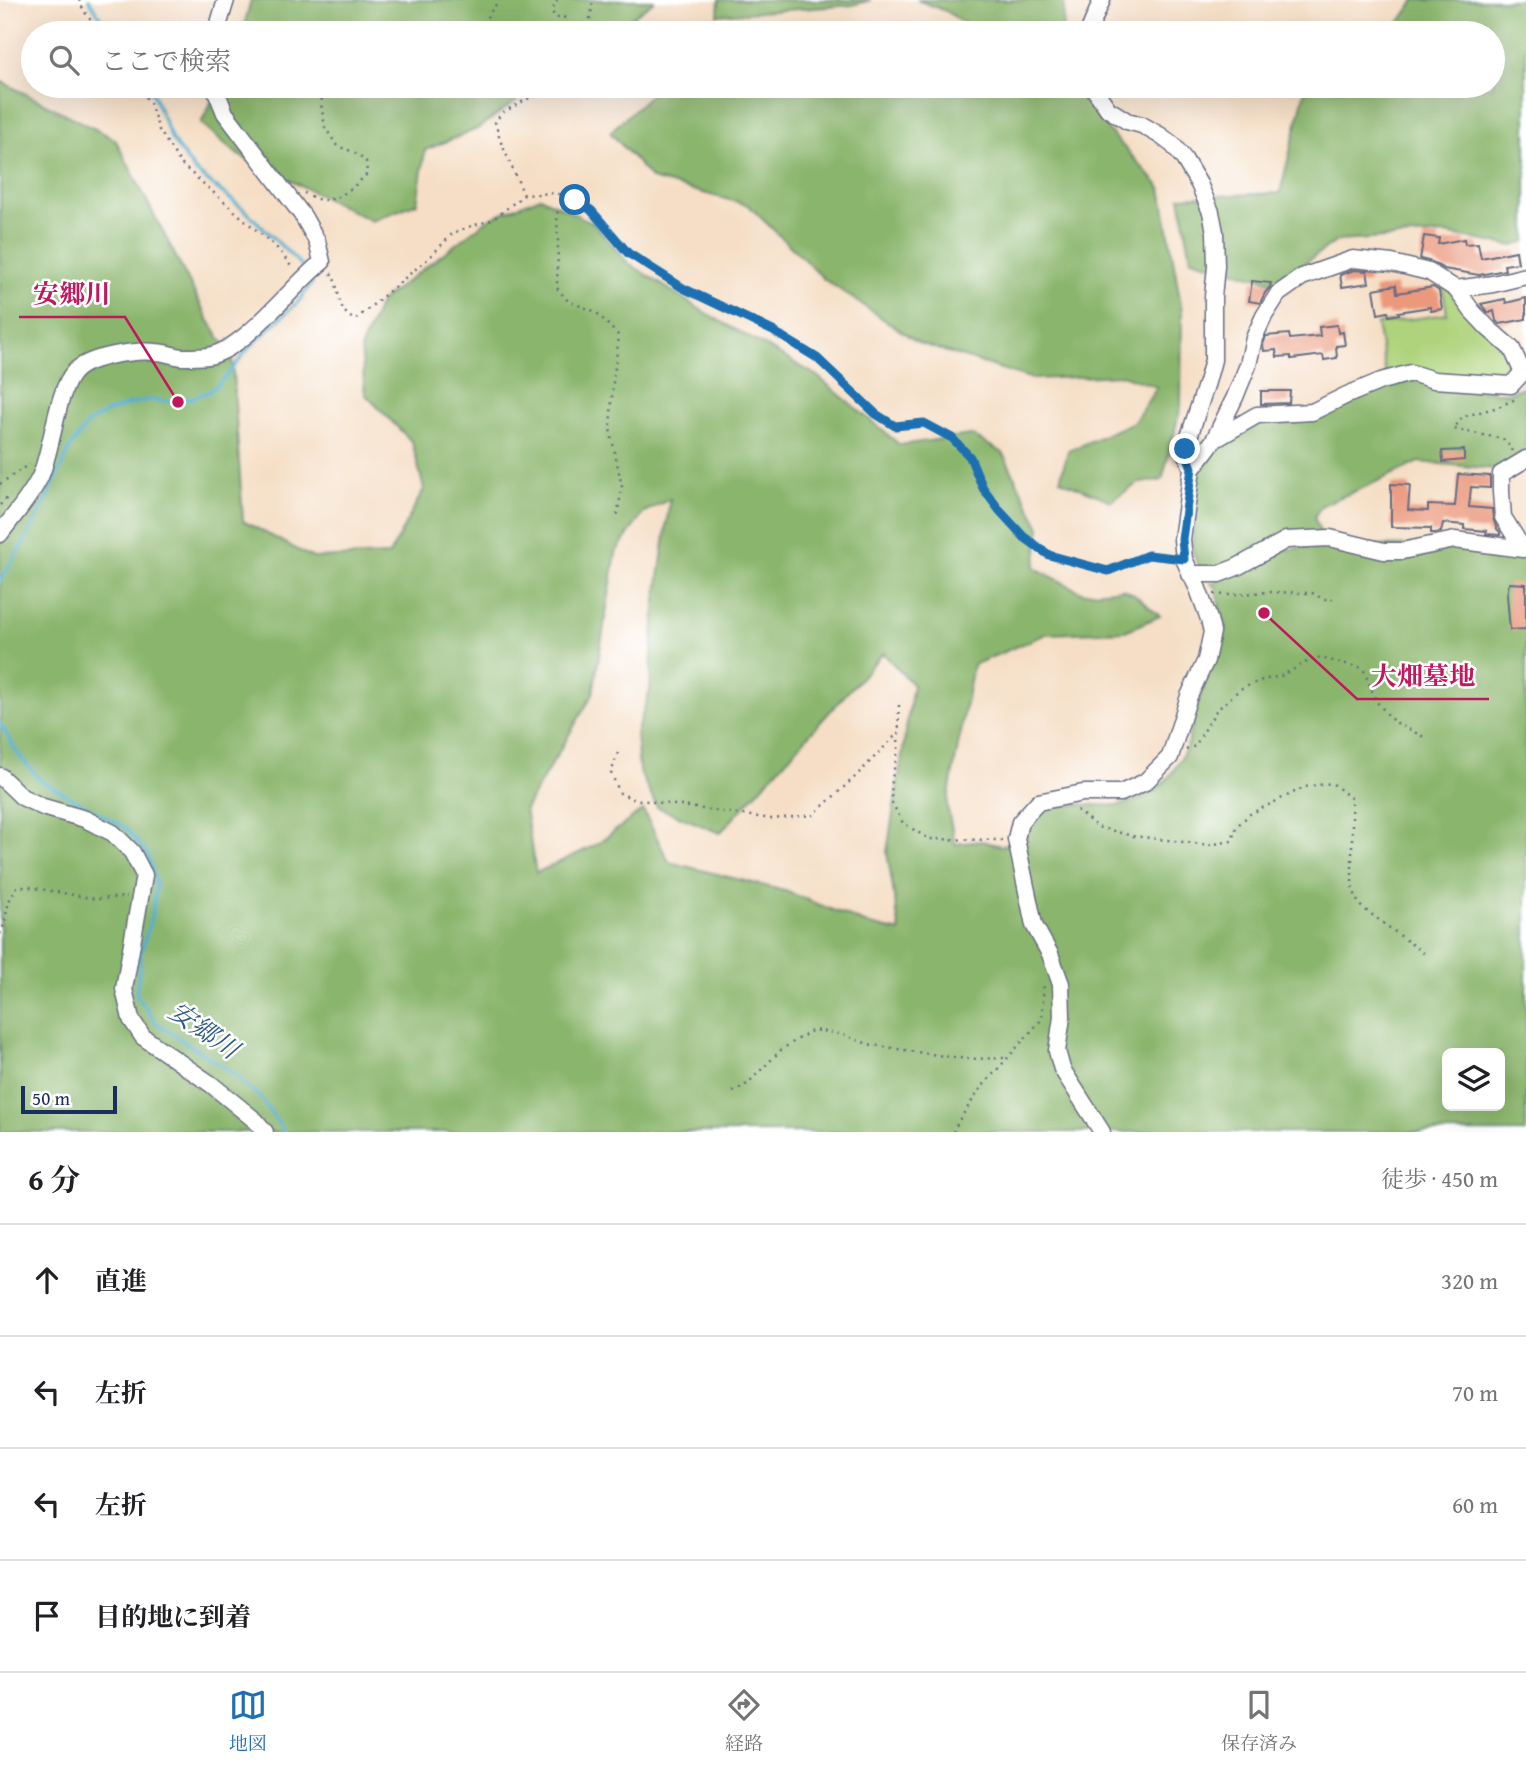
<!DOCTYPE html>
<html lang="ja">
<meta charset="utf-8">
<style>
:root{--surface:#fff;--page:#f2f2f2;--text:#202124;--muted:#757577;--line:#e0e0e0;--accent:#1f6fb2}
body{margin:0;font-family:"Gentium Book Plus","Noto Serif JP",serif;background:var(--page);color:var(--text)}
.controls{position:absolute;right:21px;bottom:21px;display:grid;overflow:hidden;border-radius:10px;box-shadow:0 7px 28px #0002}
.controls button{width:63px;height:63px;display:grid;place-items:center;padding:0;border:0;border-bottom:2px solid var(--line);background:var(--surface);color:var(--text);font:35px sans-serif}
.scale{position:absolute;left:21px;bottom:18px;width:96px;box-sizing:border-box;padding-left:7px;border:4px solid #1b2f5e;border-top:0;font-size:19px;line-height:24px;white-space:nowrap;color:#1b2f5e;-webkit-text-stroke:5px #fff;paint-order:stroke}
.stop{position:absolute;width:21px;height:21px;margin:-16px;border:5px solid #1f6fb2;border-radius:50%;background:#fff}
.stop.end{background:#1f6fb2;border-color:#fff;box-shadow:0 2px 7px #0008}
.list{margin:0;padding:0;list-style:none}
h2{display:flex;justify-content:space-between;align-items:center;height:91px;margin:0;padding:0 28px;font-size:30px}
h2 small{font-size:23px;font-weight:400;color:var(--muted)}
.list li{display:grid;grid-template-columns:46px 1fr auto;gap:21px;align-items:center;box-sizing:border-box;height:112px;padding:0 28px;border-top:2px solid var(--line)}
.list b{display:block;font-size:26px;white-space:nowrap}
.list em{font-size:23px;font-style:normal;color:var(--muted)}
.icon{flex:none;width:38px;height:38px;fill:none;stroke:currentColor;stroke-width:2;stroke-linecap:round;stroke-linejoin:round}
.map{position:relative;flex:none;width:1526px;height:1132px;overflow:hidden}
.search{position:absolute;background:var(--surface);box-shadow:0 7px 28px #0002;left:21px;right:21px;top:21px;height:77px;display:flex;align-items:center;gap:18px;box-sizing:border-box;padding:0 24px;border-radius:38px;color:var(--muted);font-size:26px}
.sheet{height:539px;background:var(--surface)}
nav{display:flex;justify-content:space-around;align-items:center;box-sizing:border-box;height:98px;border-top:2px solid var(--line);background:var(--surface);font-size:19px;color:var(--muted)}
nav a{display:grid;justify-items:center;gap:4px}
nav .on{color:var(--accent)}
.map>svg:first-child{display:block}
.green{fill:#aed37c;stroke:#64816d;stroke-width:2}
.forest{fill:#8ab56c;stroke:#527265;stroke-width:2;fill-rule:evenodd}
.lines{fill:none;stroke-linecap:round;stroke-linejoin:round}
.stream{stroke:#51aed0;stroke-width:3.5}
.building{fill:#eb997d}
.minor-casing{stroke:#676c82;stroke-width:19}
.path{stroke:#676c82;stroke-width:2.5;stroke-dasharray:2 5;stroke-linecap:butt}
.minor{stroke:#fff;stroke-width:16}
.route{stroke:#1f6fb2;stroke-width:9}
.labels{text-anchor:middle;stroke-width:5;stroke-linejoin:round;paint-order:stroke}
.water-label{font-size:26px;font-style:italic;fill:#2e5b86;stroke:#fff}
.leader{fill:none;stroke:#c2185b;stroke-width:2.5}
.callout-dot{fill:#c2185b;stroke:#fff;stroke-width:2.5}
.callout-label{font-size:26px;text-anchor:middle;font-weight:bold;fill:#c2185b;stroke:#fff;stroke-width:5;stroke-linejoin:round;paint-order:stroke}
</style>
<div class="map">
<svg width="1526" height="1132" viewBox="0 0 1526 1132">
<rect width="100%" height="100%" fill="#fff"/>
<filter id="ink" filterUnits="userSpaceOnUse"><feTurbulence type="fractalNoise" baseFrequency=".0143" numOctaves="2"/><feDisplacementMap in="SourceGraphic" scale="14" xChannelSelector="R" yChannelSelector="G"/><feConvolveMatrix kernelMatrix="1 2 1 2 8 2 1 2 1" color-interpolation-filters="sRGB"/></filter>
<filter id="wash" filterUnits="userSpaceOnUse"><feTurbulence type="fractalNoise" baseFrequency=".00686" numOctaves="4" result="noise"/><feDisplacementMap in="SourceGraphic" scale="28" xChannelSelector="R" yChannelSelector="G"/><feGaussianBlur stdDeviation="1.57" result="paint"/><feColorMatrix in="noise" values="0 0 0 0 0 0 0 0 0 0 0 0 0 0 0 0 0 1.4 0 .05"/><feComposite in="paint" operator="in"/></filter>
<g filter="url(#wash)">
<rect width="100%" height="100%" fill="#f5dec5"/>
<!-- green -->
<path class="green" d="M1442 283 1515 359 1514 380 1386 376 1377 324 1447 314Z"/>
<!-- forest -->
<path class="forest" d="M251 0H654V1L610 33H242Z
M719 0H871L853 5 718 15Z
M917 0H1064L1063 33H978L946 11Z
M1415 0H1526V241L1514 246 1445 234 1337 241 1275 283 1191 259 1180 197 1280 193 1306 86H1493V33H1392Z
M0 81 115 139 209 321 232 357 243 521 313 558 389 555 424 489 412 442 365 394 361 347 381 301 490 218 540 197 593 223 627 262 704 312 816 375 900 445 971 435 1003 453 1040 528 1035 568 1083 593 1123 589 1134 594 1160 616 1125 631 1046 634 973 665 947 805 955 844 981 841 1001 846 1026 841C1026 836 1026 830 1028 825 1037 794 1096 808 1119 805 1126 804 1134 801 1140 799 1166 789 1178 765 1189 742V737C1192 724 1195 712 1199 699 1207 677 1219 655 1220 630 1221 616 1219 601 1216 586L1212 585 1211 583 1250 567 1281 550 1329 545 1459 546 1526 553V1132H0ZM670 499 655 607 650 690 636 734 639 771 657 807 720 833 883 653 913 685 887 852 900 932 870 925 785 891 669 862 643 810 596 845 536 873 525 809 593 694 616 552 644 512ZM1447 1053H1500V1106H1447Z
M219 86H537L477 129 425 150 417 203 372 221 238 155 201 123Z
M660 86H1083L1099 120 1161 188 1182 311 1181 406 1162 480 1139 483 1111 501 1060 480 1068 451 1134 422 1157 387 1122 375 1033 379 919 343 824 279 748 205 652 179 610 132Z
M1409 379 1459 387 1507 393 1526 386V457L1506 470 1419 462 1367 486 1322 505 1314 517 1321 534 1214 570 1202 568 1198 566 1192 549 1197 483 1201 470 1219 444 1248 427 1269 420 1349 402Z"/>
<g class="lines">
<!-- stream -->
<path class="stream" d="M89 0 111 33
M147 86 154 96 172 140 195 171 246 211 305 269
M0 581 23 544 47 499 70 448 88 423 108 412 130 404 149 400 178 402 209 392 224 379 250 347 298 302 312 283 310 279
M0 723 18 754 40 780 126 828 148 855 156 884 153 910 141 954 136 994 156 1023 228 1070 261 1098 284 1132"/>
</g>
<g id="blocks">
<!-- building -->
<path class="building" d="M1424 236 1439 238 1438 244 1464 239 1465 244 1478 243 1481 258 1516 251 1518 263 1504 265 1505 270 1479 275 1444 269 1432 262 1420 259Z
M1354 270 1367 271 1369 283 1342 287 1340 275Z
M1252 281 1271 283 1270 287 1265 293 1260 303 1249 301Z
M1396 285 1397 293 1433 287 1439 291 1442 309 1431 311 1430 307 1398 312 1399 314 1389 316 1388 312 1378 314 1374 289Z
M1526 298V319L1500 324 1496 321 1494 311 1488 313 1481 304 1505 299 1506 303Z
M1337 325 1338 333 1343 332 1345 345 1336 346 1337 358 1324 360 1323 355 1291 359V356L1277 357 1276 350 1264 351 1263 345 1266 336 1289 334 1290 339 1320 336 1319 327Z
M1261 391H1290L1289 403 1261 404Z
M1464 450V460L1443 462 1442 451Z
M1458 474 1490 476V488L1471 487 1469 507 1492 509 1493 518 1497 529 1500 532V535L1486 534 1487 531 1464 529V525L1443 523 1441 532 1435 533H1431V528L1391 527V484L1410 485 1408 510 1428 511V505L1455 506Z
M1509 583 1526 584V629L1510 630 1507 595Z"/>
</g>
</g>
<g filter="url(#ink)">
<use href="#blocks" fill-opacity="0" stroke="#676c82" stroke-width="2"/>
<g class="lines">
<defs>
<path id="minor" d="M216 33 226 0
M1088 33 1102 0
M1092 86 1108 109 1127 121 1142 125 1161 136 1173 145 1184 159 1199 184 1211 212 1215 232 1216 266 1213 297V360L1207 382 1185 449 1192 469 1182 539 1184 559 1198 589 1209 619 1212 632 1206 660 1189 696 1170 757 1145 782 1121 793H1083L1038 802 1020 822 1016 839 1034 925 1050 954 1061 984 1062 1017 1057 1051 1062 1069 1102 1132
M1456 289 1472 311 1488 328 1512 349 1523 373
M1214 440 1257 415 1312 412 1347 395 1381 381 1411 373 1434 380 1511 385 1526 369
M1192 469 1214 440 1235 397 1248 365 1254 338 1264 316 1278 294 1302 277 1353 259 1392 263 1429 272 1456 289 1493 284 1526 276
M0 534C13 516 30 498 40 477 52 451 57 390 74 372 89 356 135 350 156 352 164 352 173 356 182 357 190 357 200 357 208 356 245 350 292 285 322 262L317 241 303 216 225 113 214 86
M1523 549 1503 517 1501 492V474L1526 459
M1190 574H1219L1237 567 1286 540 1330 538 1384 551H1402L1455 540 1523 549 1526 548
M0 776 22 797 43 807 85 819 113 833 132 852 144 875 124 989 131 1019 143 1037 212 1085 256 1121 265 1132"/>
</defs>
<!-- minor casing -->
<use href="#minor" class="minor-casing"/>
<!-- path -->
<path class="path" d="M79 0 84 11 100 33
M557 0 552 12 556 18 564 17 565 22 559 33
M473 33 480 27 499 0
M588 33 593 0
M137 86 150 103 159 130 181 164 279 250 293 269
M304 193C309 195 315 199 321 200 338 202 356 185 367 174L366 161 351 151 337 146 325 127 321 104 322 97 331 88 340 90 351 86 366 91 378 93 399 86
M524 195 500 140 495 122 502 113 551 86
M575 199 557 213 558 242 557 288 568 301 596 312 619 336 613 383 610 429 622 487 617 517
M331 273C342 290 334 309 355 320L430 257 453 233 468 227 492 220 524 195 555 193 575 199 591 210 628 253 683 288 773 331 817 358 876 414 895 426 924 423 952 438 970 457 983 488 1000 511 1024 537 1049 555 1108 571 1148 555 1168 557
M1511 451 1512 449 1503 439 1454 429 1462 417 1498 407 1518 398
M0 484 29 464
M0 505 10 495
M1214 594 1227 595 1269 592 1312 593 1323 599H1333
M899 705 898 751 892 778 891 801 903 823 929 839 1002 840
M1186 750 1195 746 1216 711 1240 689 1262 680 1281 676 1316 657 1363 668 1376 701 1393 721 1424 737
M618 753 611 773 620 793 633 799 772 819 813 815 854 778 899 732
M1077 810 1097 827 1133 836 1209 845 1232 841 1236 827 1250 814 1305 787 1332 783 1352 799V886L1359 905 1426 955
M0 934 4 925 9 901 17 887H30L96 899 127 897
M733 1092 747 1084 782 1049 813 1030 841 1034 868 1044 916 1052 967 1059 1006 1058
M953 1132 959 1120 981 1088 1042 1019 1044 982"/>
<!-- minor -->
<use href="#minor" class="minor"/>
</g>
</g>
<g class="lines" filter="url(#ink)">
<!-- route -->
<path class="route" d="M575 200 591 210 628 253 683 288 773 331 817 358 876 414 895 426 924 423 952 438 970 457 983 488 1000 511 1024 537 1049 555 1108 571 1148 555 1184 559 1182 539 1192 468 1185 449"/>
</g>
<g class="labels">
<!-- water labels -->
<g class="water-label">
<text transform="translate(204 1030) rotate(35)" y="9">安郷川</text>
</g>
</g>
<!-- callouts -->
<path class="leader" d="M178 402L125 317H19M1264 613L1357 699H1489"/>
<g class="callout-dot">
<circle cx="178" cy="402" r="7"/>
<circle cx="1264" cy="613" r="7"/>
</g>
<g class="callout-label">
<text x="72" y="303">安郷川</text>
<text x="1423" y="685">大畑墓地</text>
</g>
</svg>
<div class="controls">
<button><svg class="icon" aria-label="layers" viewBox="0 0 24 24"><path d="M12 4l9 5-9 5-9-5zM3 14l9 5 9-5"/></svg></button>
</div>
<div class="scale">50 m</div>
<div class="stop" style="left:575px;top:200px"></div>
<div class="stop end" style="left:1185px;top:449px"></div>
<div class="search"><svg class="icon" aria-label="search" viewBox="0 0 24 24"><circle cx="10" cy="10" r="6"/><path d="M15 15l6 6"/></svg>ここで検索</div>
</div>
<section class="sheet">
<h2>6 分<small>徒歩 · 450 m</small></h2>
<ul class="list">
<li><svg class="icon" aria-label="ahead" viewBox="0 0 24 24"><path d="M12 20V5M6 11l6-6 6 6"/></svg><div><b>直進</b></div><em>320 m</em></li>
<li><svg class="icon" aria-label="left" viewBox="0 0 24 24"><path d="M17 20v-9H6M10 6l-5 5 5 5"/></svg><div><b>左折</b></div><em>70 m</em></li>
<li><svg class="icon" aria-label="left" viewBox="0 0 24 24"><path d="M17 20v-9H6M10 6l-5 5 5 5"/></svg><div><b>左折</b></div><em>60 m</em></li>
<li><svg class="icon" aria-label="arrive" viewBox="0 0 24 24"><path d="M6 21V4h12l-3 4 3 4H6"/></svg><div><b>目的地に到着</b></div></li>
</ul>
</section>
<nav>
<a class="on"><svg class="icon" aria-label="map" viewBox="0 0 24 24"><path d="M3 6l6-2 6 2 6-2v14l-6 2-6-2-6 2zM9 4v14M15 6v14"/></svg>地図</a>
<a><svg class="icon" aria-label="directions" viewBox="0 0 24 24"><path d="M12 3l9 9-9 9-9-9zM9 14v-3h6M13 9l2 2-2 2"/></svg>経路</a>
<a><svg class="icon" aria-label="saved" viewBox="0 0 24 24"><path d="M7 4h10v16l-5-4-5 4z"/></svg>保存済み</a>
</nav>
